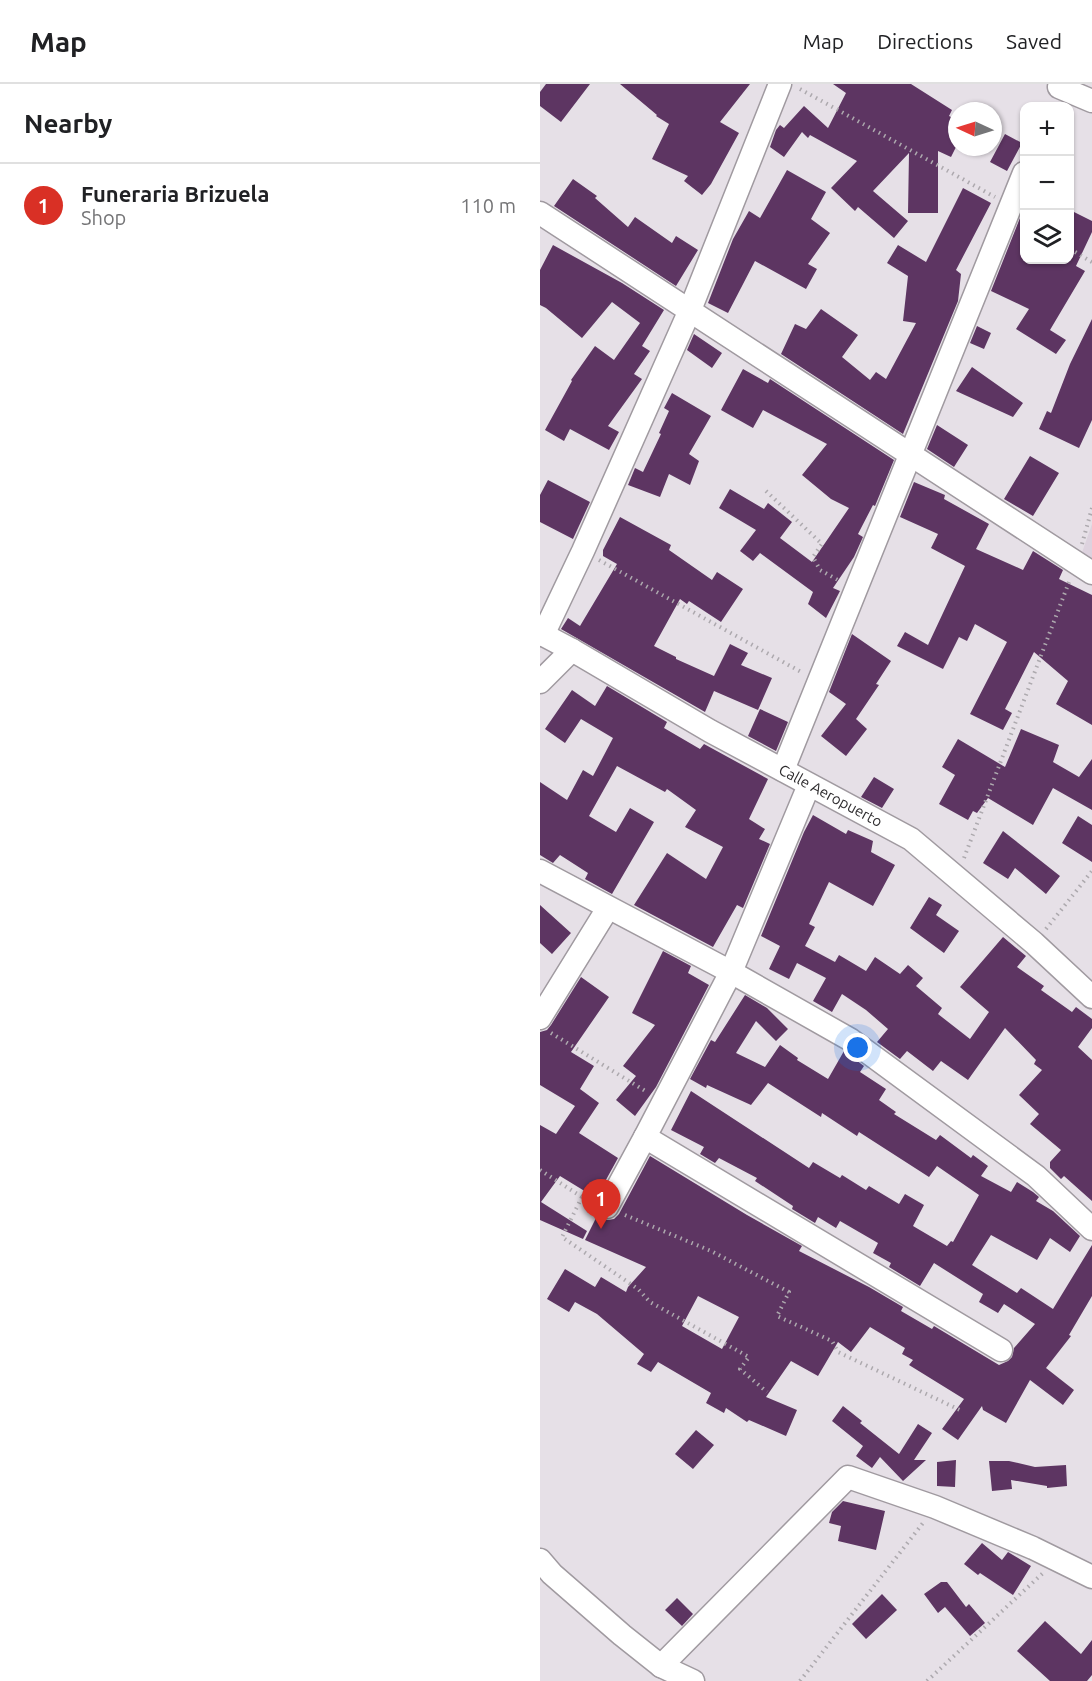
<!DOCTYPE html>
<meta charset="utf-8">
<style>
:root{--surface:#fff;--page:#f6f6f6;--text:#202124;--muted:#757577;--line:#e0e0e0;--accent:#d93025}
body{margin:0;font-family:Ubuntu,sans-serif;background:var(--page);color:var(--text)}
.controls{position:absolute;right:18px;top:18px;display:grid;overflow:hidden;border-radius:12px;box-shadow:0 2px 4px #0004}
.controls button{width:54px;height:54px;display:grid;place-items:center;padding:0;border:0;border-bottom:2px solid var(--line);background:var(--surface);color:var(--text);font:30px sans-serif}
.compass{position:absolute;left:408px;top:18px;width:54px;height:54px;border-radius:50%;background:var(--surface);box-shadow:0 2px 4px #0004;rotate:274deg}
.you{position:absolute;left:318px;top:964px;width:21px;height:21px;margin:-15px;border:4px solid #fff;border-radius:50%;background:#1a73e8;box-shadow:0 0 0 9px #1a73e833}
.badge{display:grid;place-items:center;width:39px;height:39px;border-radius:50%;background:var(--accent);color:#fff;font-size:20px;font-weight:700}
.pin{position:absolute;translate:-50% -50px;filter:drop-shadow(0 2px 3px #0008)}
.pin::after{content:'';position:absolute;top:32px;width:21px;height:18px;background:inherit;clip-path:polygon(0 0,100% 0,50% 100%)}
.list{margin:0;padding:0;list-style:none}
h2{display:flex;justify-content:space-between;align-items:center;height:78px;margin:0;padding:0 24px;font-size:26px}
h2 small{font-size:20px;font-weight:400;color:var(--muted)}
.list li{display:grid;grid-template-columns:39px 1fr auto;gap:18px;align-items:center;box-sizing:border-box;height:84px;padding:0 24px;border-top:2px solid var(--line)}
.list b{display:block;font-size:22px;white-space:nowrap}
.list p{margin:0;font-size:20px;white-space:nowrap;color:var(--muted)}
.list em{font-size:20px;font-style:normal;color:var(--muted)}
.icon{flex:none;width:33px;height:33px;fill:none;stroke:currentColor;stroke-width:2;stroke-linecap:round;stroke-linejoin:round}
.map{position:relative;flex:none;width:552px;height:1597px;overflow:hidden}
header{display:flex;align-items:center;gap:36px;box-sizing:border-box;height:84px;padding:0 30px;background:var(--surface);border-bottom:2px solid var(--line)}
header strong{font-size:28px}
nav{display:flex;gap:33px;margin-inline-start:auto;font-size:21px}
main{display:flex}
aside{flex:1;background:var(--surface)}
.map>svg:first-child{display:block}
.built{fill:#ddd2de}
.building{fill:#5d3562;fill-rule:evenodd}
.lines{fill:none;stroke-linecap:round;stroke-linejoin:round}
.minor-casing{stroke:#a09aa0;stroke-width:25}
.path{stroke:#ada9ae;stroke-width:4;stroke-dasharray:1.5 4.5;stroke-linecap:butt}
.minor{stroke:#fff;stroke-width:22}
.labels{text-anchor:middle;stroke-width:6;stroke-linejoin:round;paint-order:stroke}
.street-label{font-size:15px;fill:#2e2c2e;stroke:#fff}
</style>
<header>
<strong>Map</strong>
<nav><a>Map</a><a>Directions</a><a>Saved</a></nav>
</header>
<main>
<aside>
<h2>Nearby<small></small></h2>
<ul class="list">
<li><span class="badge">1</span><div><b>Funeraria Brizuela</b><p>Shop</p></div><em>110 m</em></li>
</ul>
</aside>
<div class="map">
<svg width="552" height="1597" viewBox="0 0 552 1597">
<rect width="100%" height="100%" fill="#e6e0e7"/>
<!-- built -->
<path class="built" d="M552 440V484L539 477Z"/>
<!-- building -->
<path class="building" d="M6 0H50L21 38 0 22V8Z
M80 0H210L180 38 199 49 171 100 162 111 144 97 148 92 112 75 129 40 116 32 117 31Z
M293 0H371L412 26 409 32 417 36V61L411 73 398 67V129H368L369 69 333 107 368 137 354 154 318 123 315 127 291 104 317 77 270 51 268 54 262 48 244 73 230 63 236 46 240 41 244 44 264 22 288 44 306 9Z
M465 50 482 59 467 87 450 78Z
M247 86 286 108 271 135 290 149 268 180 277 185 266 205 215 177 188 229 168 219 193 155 209 127 220 134Z
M33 95 57 112 55 114 88 143 95 133 132 159 136 152 158 166 136 202 14 122Z
M423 104 451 119 416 186 421 190 418 217 363 350 241 270 255 240 266 245 281 225 318 251 302 273 330 296 336 288 346 295 376 239 363 237 368 192 347 179 358 161 386 178Z
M484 124V176H530V126L552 137V148L536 182 545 187 510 246 526 256 516 270 476 245 489 225 451 207Z
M13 161 82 199 124 226 102 262 110 267 94 290 102 295 68 342 79 348 69 366 30 345 24 357 5 346 32 297 31 296 55 262 74 276 100 239 72 218 42 254 6 224 0 221V186Z
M552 235V336L539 364 499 345 507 327 511 329 530 280Z
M437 242 451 249 444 265 430 259Z
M154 250 182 269 172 284 147 266Z
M432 283 483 319 473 333 416 307Z
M203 285 228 299 230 295 354 376 335 422 333 421 318 450 323 453 314 473 293 504 300 507 286 534 268 520 273 508 220 469 213 477 200 467 216 446 179 424 190 405 224 425 228 419 252 438 240 454 272 478 309 424 291 415 262 391 287 360 223 326 213 344 181 326Z
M132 309 171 332 149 370 159 377 150 401 129 390 120 413 88 401 95 384 103 388 121 350 119 349 129 327 124 324Z
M397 341 428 361 414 383 387 365Z
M490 372 519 389 493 432 464 415Z
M8 396 50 418 33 455 0 438V411Z
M374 398 405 411 404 415 449 440 436 465 483 486 493 467 523 486 519 495 552 511V641L516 620 528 597 494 568 465 625 472 629 463 646 430 630 467 558 435 540 427 557 419 553 403 585 357 562 365 548 388 561 425 482 391 464 398 450 360 433Z
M80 433 131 461 129 466 172 496 177 488 203 505 181 538 149 517 147 520 140 515 114 562 136 573V575L174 592 190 560 208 569 201 581 232 594 218 626 174 607 165 628 21 545 28 534 40 542 77 480 63 472V466Z
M312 550 351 577 336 600 339 601 316 635 327 645 306 672 281 652 306 620 289 608Z
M67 602 127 638 124 644 160 665 164 660 228 695 209 735 225 745 219 755 230 760 203 824 197 821 173 863 94 821 127 769 166 795 183 763 145 743 156 726 127 705 125 708 77 682 49 732 76 748 90 724 114 738 72 810 45 795 48 789 20 771 13 779 0 771V698L27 716 43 686 53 692 73 654 41 635 25 659 5 645 32 606 55 622Z
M220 625 248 638 236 667 208 652Z
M481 645 519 661 513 678 539 693 552 675V726L513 704 493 741 448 714 437 729 433 727 428 736 399 720 415 691 402 683 418 655 465 683Z
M334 693 354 705 342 724 321 713Z
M273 731 306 750 308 746 333 757 331 768 355 781 333 822 289 798 269 840 275 843 265 862 295 878 299 871 326 887 335 873 360 890 368 881 383 894 376 902 402 924 398 930 430 955 449 928 420 903 463 853 486 872 477 883 504 902 501 906 532 928 536 923 552 935V944L538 963 552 976V1117L524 1092 521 1095 510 1084V1078L521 1066 490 1040 499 1030 479 1011 502 986 494 980 496 976 465 944 428 996 401 977 393 987 367 967 360 975 337 958 348 945 326 926 302 910 292 928 273 917 286 894 257 879 249 895 229 885 240 862 221 852 264 748Z
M538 732 552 741V778L522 759Z
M463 747 520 792 506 810 475 784 468 795 443 779Z
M389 813 402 821 396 831 419 847 404 869 370 844Z
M0 821 31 849 12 870 0 859Z
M123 867 151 882 148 889 169 901 116 1003 95 1032 76 1016 96 992 83 982 115 941 92 929Z
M41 893 69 913 31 968 54 982 40 1005 59 1019 39 1049 78 1074 56 1114 20 1092 1 1118 47 1147 43 1155 0 1136V1041L16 1050 35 1022 0 1001V948L7 946 11 941Z
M205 911 227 924 248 945 236 957 216 937 196 969 225 983 240 961 258 974 257 976 288 995 304 967 324 982 320 988 346 1005 339 1016 356 1028 354 1030 396 1056 400 1051 431 1074 433 1071 448 1082 441 1092 471 1108 477 1098 493 1108 499 1113 496 1117 513 1127 540 1152 530 1168 510 1154 497 1176 451 1151 432 1181 477 1209 481 1204 513 1225 552 1161V1212L529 1251 531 1252 506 1284 534 1306 523 1321 490 1296 466 1339 443 1326 442 1322 418 1356 402 1345 424 1315 369 1281 373 1276 362 1270 365 1264 330 1243 311 1268 298 1258 278 1292 251 1277 226 1313 257 1326 246 1352 209 1336 207 1338 186 1324 184 1329 166 1319 171 1309 118 1278 111 1288 97 1280 104 1270 57 1230 35 1218 29 1228 7 1215 25 1185 55 1203 61 1193 86 1208 88 1203 106 1183 45 1156 57 1132 61 1135 68 1136 74 1135 79 1130 110 1072 207 1131 262 1162 259 1167 329 1203 363 1223 361 1227 392 1245 394 1242 459 1281 468 1277 472 1273 474 1264 495 1240 464 1220 458 1229 439 1218 443 1210 394 1179 380 1202 349 1183 351 1179 333 1169 338 1159 300 1137 296 1144 278 1133 275 1139 252 1125 253 1122 215 1097 217 1094 179 1074 175 1079 160 1070 164 1063 131 1046 151 1007 269 1084 273 1078 300 1094 302 1091 326 1106 329 1102 359 1120 365 1110 384 1121 373 1142 407 1162 411 1157 413 1158 439 1111 397 1082 389 1093 319 1048 317 1052 282 1029 281 1033 228 999 211 1021 167 1001 166 1004 150 995 171 956 175 958ZM158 1212 199 1233 182 1265 142 1242Z
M303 1322 322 1337 320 1339 359 1370 378 1340 392 1349 374 1376H386L363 1397 340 1373 332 1384 316 1372 323 1362 292 1337Z
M156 1346 174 1361 153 1385 135 1370Z
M416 1376 415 1403 397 1402V1378Z
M449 1377H469L495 1383 526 1381 527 1402 507 1404V1402L471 1396 472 1405 452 1407Z
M303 1417 345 1427 336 1466 298 1457 301 1442 289 1439 292 1428Z
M442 1459 462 1476 468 1468 491 1482 473 1511 440 1489 438 1491 424 1480Z
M401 1498H407L426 1523 429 1520 445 1539 430 1552 405 1523 398 1529 384 1510Z
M342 1510 357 1526 326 1555 312 1540Z
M137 1514 153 1530 142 1542 125 1526Z
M505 1537 541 1570 552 1556V1591L547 1597H510L477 1567Z"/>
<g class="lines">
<defs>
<g id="minor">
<path d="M519 3 552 17"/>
<path d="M0 129 552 489"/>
<path id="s1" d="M0 549 32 566 170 647 371 755 494 859 552 913"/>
<path d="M3 551 43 467 150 226 240 0"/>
<path d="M0 598 32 566"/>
<path d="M243 686 484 89"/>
<path d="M269 701 191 888 105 1053 461 1266"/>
<path d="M0 787 191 888 311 956 496 1092 552 1145"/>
<path d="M0 934 68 824"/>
<path d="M67 1123 105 1053"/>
<path d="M0 1476 12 1490 82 1551 121 1582 153 1597"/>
<path d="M121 1582 308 1393 395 1423 493 1464 552 1493"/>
</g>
</defs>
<!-- minor casing -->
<use href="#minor" class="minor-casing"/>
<!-- path -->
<path class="path" d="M260 5 455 113
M530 165 552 178
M226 407 282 460 273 473 280 486 298 496
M542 460 552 424
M59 476 263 589
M424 774 529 498
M506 845 552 787
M11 949 107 1008
M0 1086 42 1113 51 1117
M42 1113 22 1153 98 1205 110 1218 209 1273 200 1285 227 1308
M85 1131 171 1167 249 1208 237 1232 292 1257 298 1268 422 1327
M260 1597 383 1439
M387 1597 503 1489"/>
<!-- minor -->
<use href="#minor" class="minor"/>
</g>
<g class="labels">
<!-- street labels -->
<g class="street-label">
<text dy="5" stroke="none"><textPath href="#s1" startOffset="333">Calle Aeropuerto</textPath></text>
</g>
</g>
</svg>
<div class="controls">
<button>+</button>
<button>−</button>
<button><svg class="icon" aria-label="layers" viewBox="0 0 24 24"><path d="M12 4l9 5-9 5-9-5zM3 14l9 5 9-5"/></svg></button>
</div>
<svg class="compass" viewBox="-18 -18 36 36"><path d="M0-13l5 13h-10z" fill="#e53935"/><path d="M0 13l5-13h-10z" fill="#757577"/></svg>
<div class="you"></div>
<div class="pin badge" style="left:61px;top:1145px">1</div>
</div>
</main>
